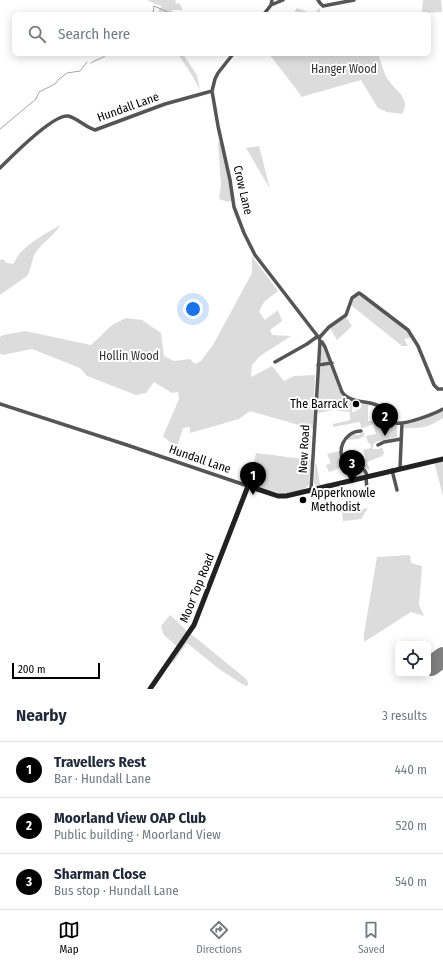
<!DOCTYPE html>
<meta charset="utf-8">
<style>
:root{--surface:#fff;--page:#f6f6f7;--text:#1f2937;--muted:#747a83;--line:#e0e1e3;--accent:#000}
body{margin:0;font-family:"Fira Sans Condensed",sans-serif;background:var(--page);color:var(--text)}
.controls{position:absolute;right:12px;bottom:12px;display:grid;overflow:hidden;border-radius:6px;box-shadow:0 2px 10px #0003}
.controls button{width:36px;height:36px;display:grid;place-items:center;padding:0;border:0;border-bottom:1px solid var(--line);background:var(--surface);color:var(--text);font:20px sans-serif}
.scale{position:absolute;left:12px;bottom:10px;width:88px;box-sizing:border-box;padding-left:4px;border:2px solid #000;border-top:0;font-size:11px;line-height:14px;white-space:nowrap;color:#000;-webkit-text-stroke:3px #fff;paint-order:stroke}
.you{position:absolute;left:193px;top:309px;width:14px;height:14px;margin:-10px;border:3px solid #fff;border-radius:50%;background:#1a73e8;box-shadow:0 0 0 6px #1a73e833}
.badge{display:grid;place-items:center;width:26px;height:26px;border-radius:50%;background:var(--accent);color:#fff;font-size:13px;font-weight:700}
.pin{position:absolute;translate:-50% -33px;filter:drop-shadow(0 1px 2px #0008)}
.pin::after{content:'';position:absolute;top:21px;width:14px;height:12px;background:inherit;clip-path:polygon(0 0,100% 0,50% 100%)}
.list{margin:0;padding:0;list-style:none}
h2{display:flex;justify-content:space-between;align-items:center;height:52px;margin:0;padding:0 16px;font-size:17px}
h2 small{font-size:13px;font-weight:400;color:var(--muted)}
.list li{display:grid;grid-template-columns:26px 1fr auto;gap:12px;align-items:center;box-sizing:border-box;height:56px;padding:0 16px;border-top:1px solid var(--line)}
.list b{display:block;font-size:15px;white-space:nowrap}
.list p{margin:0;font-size:13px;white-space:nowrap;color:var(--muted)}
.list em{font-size:13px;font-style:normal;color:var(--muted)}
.icon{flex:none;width:22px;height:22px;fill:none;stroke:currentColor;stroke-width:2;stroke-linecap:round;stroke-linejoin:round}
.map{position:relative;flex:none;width:443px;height:689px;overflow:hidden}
.search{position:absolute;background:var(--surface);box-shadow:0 2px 10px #0003;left:12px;right:12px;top:12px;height:44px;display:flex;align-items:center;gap:10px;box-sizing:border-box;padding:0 14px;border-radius:6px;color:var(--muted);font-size:15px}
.sheet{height:220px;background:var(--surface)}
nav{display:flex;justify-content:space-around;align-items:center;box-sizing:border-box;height:56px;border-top:1px solid var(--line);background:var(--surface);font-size:11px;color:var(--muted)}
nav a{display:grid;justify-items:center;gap:2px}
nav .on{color:var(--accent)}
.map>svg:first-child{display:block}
.green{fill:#dcdcdc}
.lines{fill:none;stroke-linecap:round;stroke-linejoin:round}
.stream{stroke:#a3a3a3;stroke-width:1}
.runway{stroke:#808080;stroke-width:20}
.street{stroke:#555;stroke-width:3.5}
.secondary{stroke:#222;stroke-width:5}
.poi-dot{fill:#000;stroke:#fff;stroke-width:1.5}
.labels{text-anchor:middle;stroke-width:4;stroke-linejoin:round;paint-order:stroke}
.park-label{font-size:12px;fill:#333;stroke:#fff}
.street-label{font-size:12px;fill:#000;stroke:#fff}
.poi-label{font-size:12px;fill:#000;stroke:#fff;text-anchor:end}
</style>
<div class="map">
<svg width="443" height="689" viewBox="0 0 443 689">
<rect width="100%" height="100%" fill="#fff"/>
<!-- green -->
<path class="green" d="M147 0H176L175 3 180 4 183 10H172V14H161L158 11 162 6 155 4Z
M423 0H441L442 12 422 13Z
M297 8 313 14 320 8V12L331 14H293Z
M178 54H183L197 75 200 90 193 77Z
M269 54H378C381 61 383 71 387 78 394 90 412 98 402 114L387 112 378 108 361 80 301 97 300 94Z
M218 142 220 143 226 165 232 201 228 202 219 199 221 185Z
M259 146 270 189 246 148Z
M60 225C54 236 43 242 36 252 31 259 32 269 27 276L0 295V260L3 259 7 263 13 264C16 260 18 254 22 251 33 240 47 233 60 225Z
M252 256 278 291 264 302 259 312 265 320 278 310 282 321 270 330 272 335 291 336 260 356 252 365 251 377 272 366 284 381 294 376 315 375 313 429 250 411 239 419 190 433V427L183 428 178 444 171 443 163 436 179 399 178 392 172 393 154 382 146 393 136 395 87 376 80 368 32 349 2 355 0 353V337L3 335 25 331 91 345 112 325 126 318 142 320 161 333 164 356 174 361 190 359 195 364 201 361 213 345 252 273Z
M358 295 364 297 405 328 412 338 404 339 408 346H402L351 305 354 298Z
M346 317 352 326 337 340 330 328Z
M322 345 329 361 323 363 320 361Z
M322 366H331C335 376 339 394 346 400H353L352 412H354L361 408 362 403 368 405V421H380L379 409C387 412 387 421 397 425V437L376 442 373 445V449H379L382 447 384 453 382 456 367 462 370 470H369L360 465 350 464 344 458V453L354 451 357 462 366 459 363 450 371 448 370 443H368L366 436 376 434 373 424 363 428H361L360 422 333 427V424L350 420V412L333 410 318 413 319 369Z
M441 412H443V418C427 428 423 428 404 428L403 424Z
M364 432V436L359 439 346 440 353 434 358 435Z
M340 451V459L345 466 329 472 326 465 331 463 327 454Z
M256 453 311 460 309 484 307 487 302 490 282 494 249 484Z
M443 461V496L434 462Z
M315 463 317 466 320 484 322 485 328 482 330 484 317 486 314 484Z
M350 468 361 469 364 473 356 477 355 475 353 476Z
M368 508 361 519 343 521 342 512Z
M410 555 411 563 422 566 419 605 424 616 411 612 364 642V634L377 557Z
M170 615 185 629 190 636 191 634 245 678 248 682V685L246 686 242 684 219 669 187 643 173 663 172 662 180 649 164 635 161 626Z"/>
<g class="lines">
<!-- stream -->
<path class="stream" d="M151 14 153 13 154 6 170 13 172 12
M91 63C96 59 103 59 107 54
M0 129 36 99 39 92 55 84 59 79 67 73 80 71 87 62"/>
<!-- runway -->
<path class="runway" d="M431 666 443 657"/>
<!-- street -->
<path class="street" d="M318 0 320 3 323 6 354 0
M271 5 283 0
M264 14 271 5 272 0
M233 54 218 73 215 79 212 91 218 126 230 180 234 207 244 233 255 255 319 338 320 341 311 490
M0 168C11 157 53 114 68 116 77 118 85 127 95 130L165 104 212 91
M319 338 329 327 346 315 352 298 359 293 362 295 408 330 418 346 434 385 438 389H443
M320 341 322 342 325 347 342 392C350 404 370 400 381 407 387 411 388 421 396 423 405 425 434 414 443 409
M275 362 307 344 318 336
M318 365 332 363
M0 404 127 445 248 486
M361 431C344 431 334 453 347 465 356 467 365 466 367 476
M378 445 384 442 401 439
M400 468 402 423
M392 470 397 490
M366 477 367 490"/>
<!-- secondary -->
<path class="secondary" d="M150 689 194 625 248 486 278 496H286L443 459"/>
</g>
<!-- markers -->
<g class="poi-dot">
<circle cx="356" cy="404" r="4"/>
<circle cx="303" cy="500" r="4"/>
</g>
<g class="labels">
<!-- park labels -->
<g class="park-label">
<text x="344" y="73">Hanger Wood</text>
<text x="129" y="360">Hollin Wood</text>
</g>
<!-- street labels -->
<g class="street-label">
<text transform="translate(128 107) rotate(-20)" y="4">Hundall Lane</text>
<text transform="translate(243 190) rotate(77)" y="4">Crow Lane</text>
<text transform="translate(304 449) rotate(-87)" y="4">New Road</text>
<text transform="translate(200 459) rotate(19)" y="4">Hundall Lane</text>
<text transform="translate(197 588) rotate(-68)" y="4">Moor Top Road</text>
</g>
<!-- poi labels -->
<g class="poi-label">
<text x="348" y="408">The Barrack</text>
<text x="311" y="497" text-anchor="start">Apperknowle<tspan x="311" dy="14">Methodist</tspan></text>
</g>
</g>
</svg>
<div class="controls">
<button><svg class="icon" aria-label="locate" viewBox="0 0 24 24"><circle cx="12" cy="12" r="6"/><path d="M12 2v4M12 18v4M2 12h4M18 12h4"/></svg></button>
</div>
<div class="scale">200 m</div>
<div class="you"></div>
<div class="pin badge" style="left:253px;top:495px">1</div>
<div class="pin badge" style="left:385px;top:436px">2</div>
<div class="pin badge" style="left:352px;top:483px">3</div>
<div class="search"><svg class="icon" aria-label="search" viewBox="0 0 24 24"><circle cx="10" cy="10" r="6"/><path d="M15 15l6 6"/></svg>Search here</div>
</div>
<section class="sheet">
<h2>Nearby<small>3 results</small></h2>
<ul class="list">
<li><span class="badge">1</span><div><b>Travellers Rest</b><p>Bar · Hundall Lane</p></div><em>440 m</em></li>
<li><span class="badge">2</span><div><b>Moorland View OAP Club</b><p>Public building · Moorland View</p></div><em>520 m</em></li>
<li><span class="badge">3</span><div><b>Sharman Close</b><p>Bus stop · Hundall Lane</p></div><em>540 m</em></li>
</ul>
</section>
<nav>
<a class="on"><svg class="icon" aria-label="map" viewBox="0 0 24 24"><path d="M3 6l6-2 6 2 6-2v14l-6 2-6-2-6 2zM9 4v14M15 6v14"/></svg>Map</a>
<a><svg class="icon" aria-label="directions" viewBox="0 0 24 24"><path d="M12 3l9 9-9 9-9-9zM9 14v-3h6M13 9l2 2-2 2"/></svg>Directions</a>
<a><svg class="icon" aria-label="saved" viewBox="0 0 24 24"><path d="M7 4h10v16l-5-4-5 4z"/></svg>Saved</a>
</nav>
